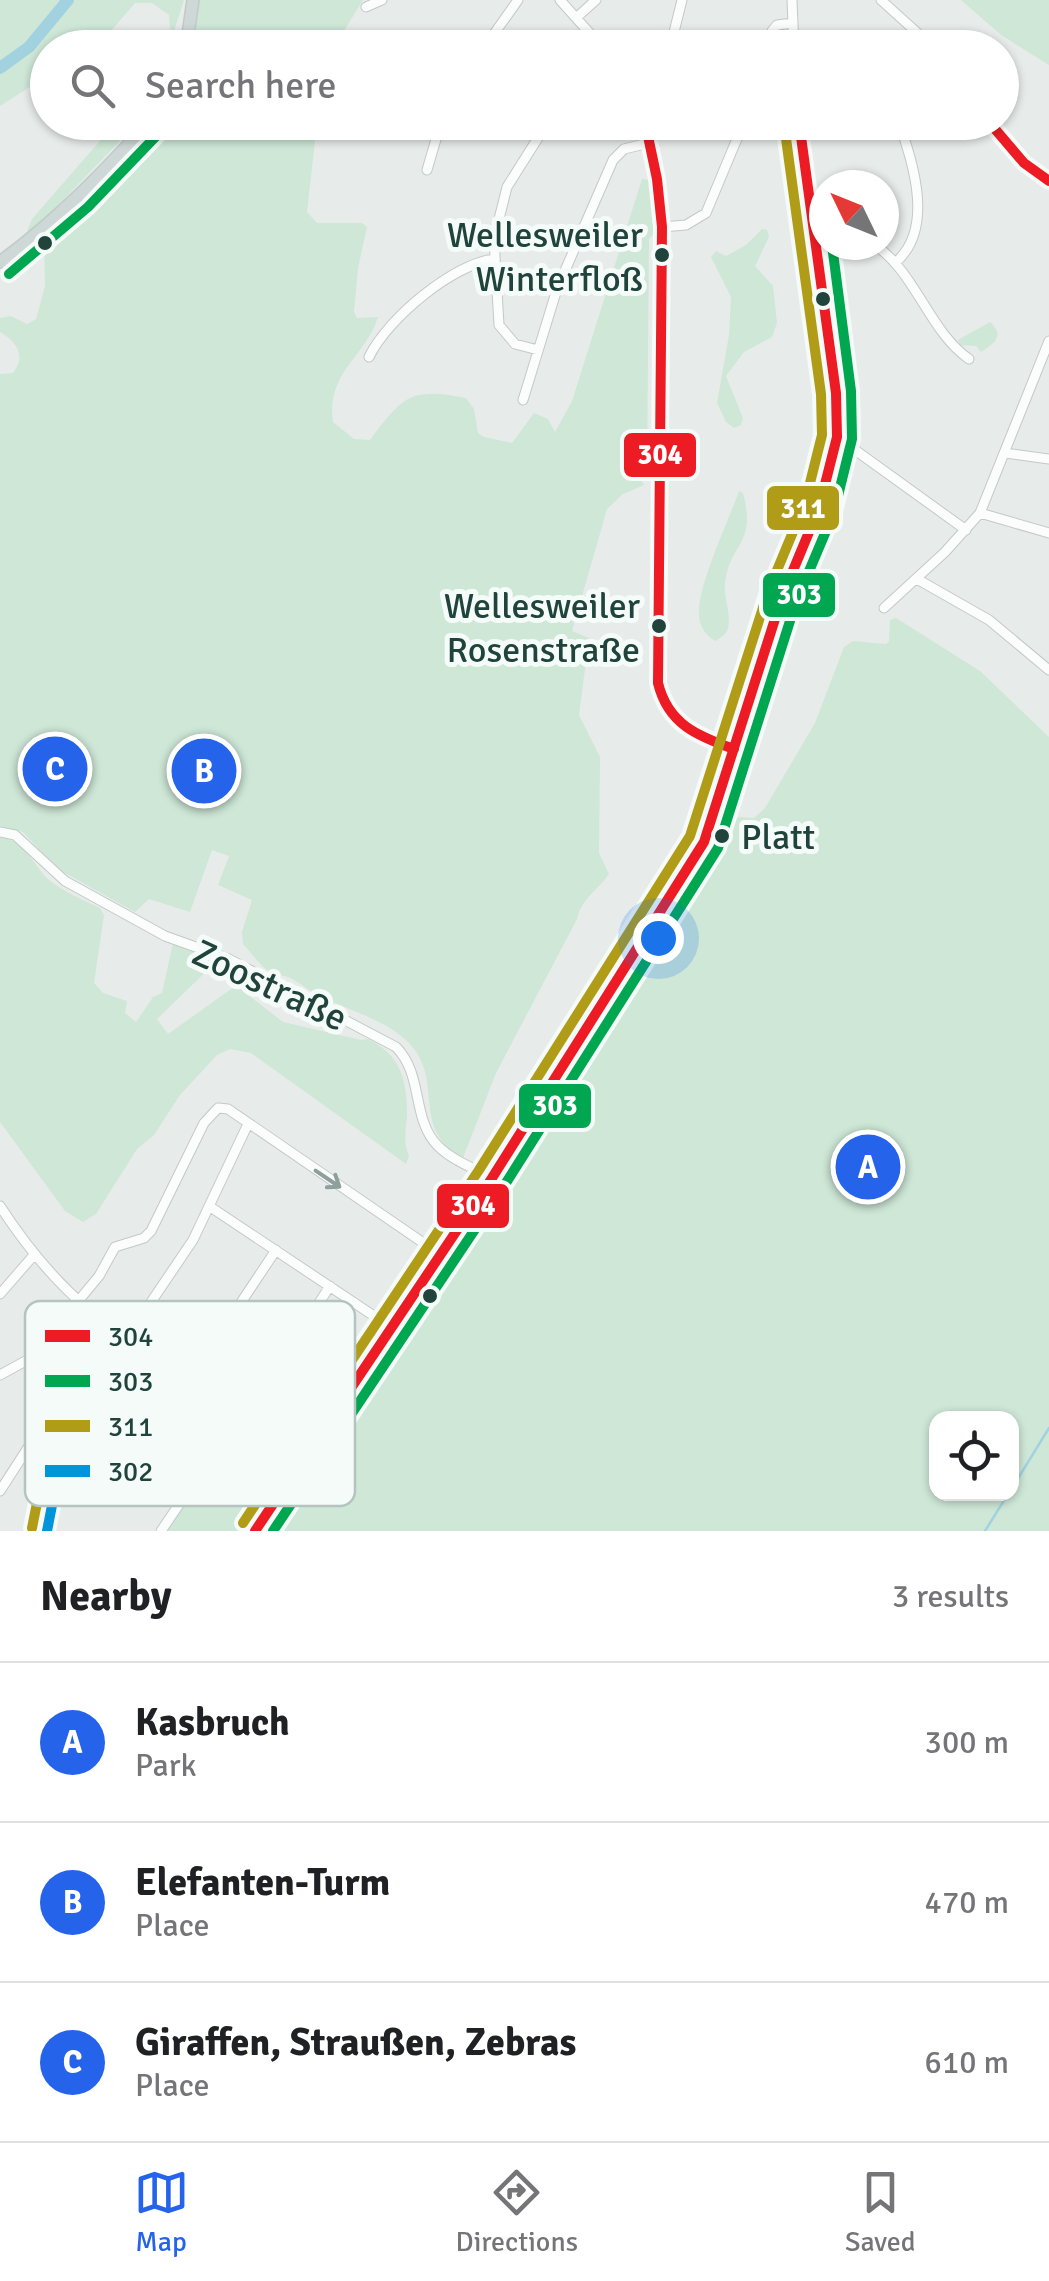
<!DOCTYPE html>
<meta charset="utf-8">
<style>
:root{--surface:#fff;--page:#f6f6f6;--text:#202124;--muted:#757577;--line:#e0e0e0;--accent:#2563eb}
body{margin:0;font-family:Signika,sans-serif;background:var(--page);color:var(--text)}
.controls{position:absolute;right:30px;bottom:30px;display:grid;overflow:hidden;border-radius:20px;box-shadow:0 2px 8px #0004}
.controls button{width:90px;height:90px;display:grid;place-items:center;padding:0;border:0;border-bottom:2px solid var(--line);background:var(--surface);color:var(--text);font:50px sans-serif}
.compass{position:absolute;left:809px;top:170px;width:90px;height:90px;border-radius:50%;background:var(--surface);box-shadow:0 2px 8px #0004;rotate:313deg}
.you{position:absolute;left:658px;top:938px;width:35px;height:35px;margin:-25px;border:8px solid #fff;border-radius:50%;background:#1a73e8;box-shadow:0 0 0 15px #1a73e833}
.badge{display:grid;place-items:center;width:65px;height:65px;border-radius:50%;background:var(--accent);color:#fff;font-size:32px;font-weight:700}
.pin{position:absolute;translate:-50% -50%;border:5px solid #fff;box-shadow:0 2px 10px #0006}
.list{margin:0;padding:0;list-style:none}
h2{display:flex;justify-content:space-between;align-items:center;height:130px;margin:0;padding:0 40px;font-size:42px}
h2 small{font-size:32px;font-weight:400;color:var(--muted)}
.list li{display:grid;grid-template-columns:65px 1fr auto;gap:30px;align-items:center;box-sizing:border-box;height:160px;padding:0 40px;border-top:2px solid var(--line)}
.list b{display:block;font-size:38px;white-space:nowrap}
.list p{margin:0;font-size:32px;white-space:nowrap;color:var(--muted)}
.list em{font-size:32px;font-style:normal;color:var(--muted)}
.icon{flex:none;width:55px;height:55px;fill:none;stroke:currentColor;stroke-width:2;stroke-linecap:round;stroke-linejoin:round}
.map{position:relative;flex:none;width:1049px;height:1531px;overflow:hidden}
.search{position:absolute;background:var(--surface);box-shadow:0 2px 8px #0004;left:30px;right:30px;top:30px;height:110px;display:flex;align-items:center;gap:25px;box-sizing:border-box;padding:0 35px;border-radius:55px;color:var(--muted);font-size:38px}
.sheet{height:610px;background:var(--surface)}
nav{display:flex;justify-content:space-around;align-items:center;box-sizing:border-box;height:140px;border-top:2px solid var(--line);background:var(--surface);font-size:28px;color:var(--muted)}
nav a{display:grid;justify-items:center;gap:5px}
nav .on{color:var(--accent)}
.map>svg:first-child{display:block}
.green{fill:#cee7d7;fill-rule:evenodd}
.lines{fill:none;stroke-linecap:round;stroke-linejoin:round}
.stream{stroke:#a2d2df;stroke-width:2.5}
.river{stroke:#a2d2df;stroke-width:12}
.minor-casing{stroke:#c3c9c7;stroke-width:11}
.major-casing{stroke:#c1cbc9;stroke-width:14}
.minor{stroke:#fbfcfc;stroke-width:9}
.major{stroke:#ced8d6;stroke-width:11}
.bus-1-casing{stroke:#f5fbf8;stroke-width:18}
.bus-2-casing{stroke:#f5fbf8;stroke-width:18}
.bus-3-casing{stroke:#f5fbf8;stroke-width:18}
.bus-4-casing{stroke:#f5fbf8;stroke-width:18}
.bus-1{stroke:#ed1c24;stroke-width:10}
.bus-2{stroke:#00a650;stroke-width:10}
.bus-3{stroke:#b19c18;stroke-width:10}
.bus-4{stroke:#0095da;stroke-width:10}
.oneway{stroke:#8ea09c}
.bus-dot{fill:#20443c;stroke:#f5fbf8;stroke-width:4}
.labels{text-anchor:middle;stroke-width:10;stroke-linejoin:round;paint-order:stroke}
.bus-label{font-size:36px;fill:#20443c;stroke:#f5fbf8;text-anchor:end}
.street-label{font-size:38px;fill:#20443c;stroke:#f5fbf8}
.key{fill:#f5fbf8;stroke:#b5c4c0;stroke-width:2.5}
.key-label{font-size:28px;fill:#20443c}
.line-badge{stroke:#f5fbf8;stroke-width:4}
.badge-label{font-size:28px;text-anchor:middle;font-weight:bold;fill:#fff}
</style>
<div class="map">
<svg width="1049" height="1531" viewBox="0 0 1049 1531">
<rect width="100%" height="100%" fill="#e7ecea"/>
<!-- green -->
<path class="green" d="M0 0H184L174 31 170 29 169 15 152 3H135L97 47 48 48 47 76 0 106Z
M198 0H363L334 47 190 48Z
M961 0H1049V65L1001 35Z
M111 123H121L123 129 119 142 35 229 31 233 27 231 32 219 112 127Z
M154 123H317L307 212 317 223H362L367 227 358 268 354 312 357 318 378 317C365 358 326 372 333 422L354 439 370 440C403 396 410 387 466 398L474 409 478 433 484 437 512 443 534 413 548 419 555 432 572 401 642 179 650 180 654 234 649 239 647 474 639 477 644 485 623 494 607 509 572 631 589 638 579 715 600 757 599 853 609 874C597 891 582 898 577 919L496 1073 463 1158C412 1130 442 1086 414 1049 393 1021 349 1011 319 996 309 991 302 984 292 979 286 975 277 976 270 972 260 966 251 952 243 944L242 932 252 900 218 885 229 856 212 850 190 912 149 899 135 912 56 868 23 832 0 826V374L13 373C27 356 16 341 0 332V318L11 316 27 324 36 319 45 286 44 236 58 219 63 222 68 217 67 212Z
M762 229 767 230 769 237 755 266 773 286 777 323 772 337 744 352 726 376 743 418 741 425 734 428 726 422 717 403 729 335 731 297 711 257 716 251 726 256 746 245Z
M990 322C1005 336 995 343 981 352L976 346 960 345 958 340Z
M739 491 743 493C757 546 730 541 725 583 723 598 733 618 727 631 724 636 720 638 715 641 706 636 699 625 699 615 697 586 729 520 739 491Z
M896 618 980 671 1049 737V1531H265L444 1267 476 1213 493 1205 506 1186 500 1177 726 822 740 817 754 818 765 808 815 723 844 647 853 641 886 644 889 641 890 620ZM936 1418H1012V1494H936Z
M0 838C25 838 32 865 49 880 64 892 83 900 100 908L104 915 94 983 103 993 127 1001 125 1013 136 1022 153 997 162 993 173 943 218 960 157 1019 168 1034 234 987H238L283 1022 361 1040 368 1039C401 1055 407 1080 407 1115 406 1130 403 1143 409 1156L406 1164 251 1053 230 1049 217 1055 180 1095 154 1135 137 1149 96 1214 83 1222 65 1211 0 1122Z
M233 1436 283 1470V1474L248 1531H166L227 1438Z"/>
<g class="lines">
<!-- stream -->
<path class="stream" d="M1012 1488 1049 1428
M985 1531 1008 1494"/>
<!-- river -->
<path class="river" d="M0 68 29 47 68 0"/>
<defs>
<path id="minor" d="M560 0 603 48
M792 0 794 48
M881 0 934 48
M366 7 382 0
M576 18 596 0
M484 48 518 0
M670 48 682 0
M768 48 772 31 777 25 793 23
M645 122 657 179 662 227 658 683C665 727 697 736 734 749
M989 122 1024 163 1049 181
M427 170 441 122
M662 227 686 225 706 213 744 122
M875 245C916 273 929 331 969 359
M895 263C935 229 913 164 899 122
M538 350 515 344 499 325 494 239 507 187 548 122
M369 357C388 318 452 265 494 259
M523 400 557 289 613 160 624 149 649 143
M837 437 966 530
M1005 453 1049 459
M980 513 1049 533
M917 579 989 620 1049 670
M884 608 945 552 980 513 1049 341
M0 832 15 835 65 881 165 936 229 959 396 1047C424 1075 411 1119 438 1146 453 1161 474 1168 492 1178
M0 1206C33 1257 75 1305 127 1338
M209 1206 392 1328
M0 1294 34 1255
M97 1341 296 1472
M116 1354 193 1240 248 1124
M0 1375 31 1358 99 1276 115 1247 144 1238 151 1231 204 1123 218 1108 228 1109 441 1255
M180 1394 276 1250
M235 1431 330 1286
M0 1491 107 1325
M47 1531 77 1377
M161 1531 231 1428
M255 1531 492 1178 704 842 782 597 819 508 837 437 836 393 826 311 799 122"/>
<path id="major" d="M186 48 193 0
M0 262C55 222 103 173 149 122"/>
</defs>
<!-- minor casing -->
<use href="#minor" class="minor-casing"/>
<!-- major casing -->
<use href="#major" class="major-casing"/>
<!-- minor -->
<use href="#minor" class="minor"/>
<!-- major -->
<use href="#major" class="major"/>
<defs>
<path id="bus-1" d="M645 122 657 179 662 227 658 683C668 724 697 736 734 749
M989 122 1024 163 1049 181
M255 1531 492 1178 704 842 782 597 819 508 837 437 836 393 799 122"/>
<path id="bus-2" d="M9 274 88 207 160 132
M273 1531 504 1186 718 848 796 602 834 512 852 439 851 391 832 245"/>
<path id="bus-3" d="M243 1523 479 1170 690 836 768 592 805 503 822 435 821 394 784 124
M32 1528 65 1362 95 1316 110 1310 138 1327 142 1341 123 1367 113 1369 101 1362"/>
<path id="bus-4" d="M47 1531 79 1368 107 1325"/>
</defs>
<!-- bus-1 casing -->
<use href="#bus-1" class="bus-1-casing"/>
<!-- bus-2 casing -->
<use href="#bus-2" class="bus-2-casing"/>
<!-- bus-3 casing -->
<use href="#bus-3" class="bus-3-casing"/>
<!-- bus-4 casing -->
<use href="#bus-4" class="bus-4-casing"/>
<!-- bus-1 -->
<use href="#bus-1" class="bus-1"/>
<!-- bus-2 -->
<use href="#bus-2" class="bus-2"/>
<!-- bus-3 -->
<use href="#bus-3" class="bus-3"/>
<!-- bus-4 -->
<use href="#bus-4" class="bus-4"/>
</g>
<!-- one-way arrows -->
<defs><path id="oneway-shaft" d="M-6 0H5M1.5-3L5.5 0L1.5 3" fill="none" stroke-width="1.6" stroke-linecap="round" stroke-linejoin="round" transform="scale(2.5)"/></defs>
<use class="oneway" href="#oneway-shaft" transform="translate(328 1179) rotate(34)"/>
<!-- markers -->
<g class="bus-dot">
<circle cx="45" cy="243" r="9"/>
<circle cx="662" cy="255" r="9"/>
<circle cx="823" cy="299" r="9"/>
<circle cx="659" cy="626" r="9"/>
<circle cx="722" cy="836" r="9"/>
<circle cx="430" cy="1296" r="9"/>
</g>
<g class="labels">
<!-- bus labels -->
<g class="bus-label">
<text x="643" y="247">Wellesweiler<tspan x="643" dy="44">Winterfloß</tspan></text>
<text x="640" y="618">Wellesweiler<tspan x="640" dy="44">Rosenstraße</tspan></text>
<text x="741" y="849" text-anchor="start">Platt</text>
</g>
<!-- street labels -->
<g class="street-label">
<text transform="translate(270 985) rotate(25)" y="13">Zoostraße</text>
</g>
</g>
<!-- legend -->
<rect x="25" y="1301" width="330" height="205" rx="15" class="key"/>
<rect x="45" y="1330" width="45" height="12" fill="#ed1c24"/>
<rect x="45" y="1375" width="45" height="12" fill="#00a650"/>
<rect x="45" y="1420" width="45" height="12" fill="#b19c18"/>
<rect x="45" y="1465" width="45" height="12" fill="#0095da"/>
<g class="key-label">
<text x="108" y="1346">304</text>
<text x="108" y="1391">303</text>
<text x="108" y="1436">311</text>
<text x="108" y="1481">302</text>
</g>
<g class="line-badge">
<rect x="622" y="431" width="76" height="48" rx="10" fill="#ed1c24"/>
<rect x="765" y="484" width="76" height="48" rx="10" fill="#b19c18"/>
<rect x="761" y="571" width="76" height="48" rx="10" fill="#00a650"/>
<rect x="517" y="1082" width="76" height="48" rx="10" fill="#00a650"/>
<rect x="435" y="1182" width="76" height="48" rx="10" fill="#ed1c24"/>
</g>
<g class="badge-label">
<text x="660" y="464">304</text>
<text x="803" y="518">311</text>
<text x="799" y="604">303</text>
<text x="555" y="1115">303</text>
<text x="473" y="1215">304</text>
</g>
</svg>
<div class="controls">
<button><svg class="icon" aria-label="locate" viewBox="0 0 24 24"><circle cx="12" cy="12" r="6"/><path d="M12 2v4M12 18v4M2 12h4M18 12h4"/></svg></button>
</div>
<svg class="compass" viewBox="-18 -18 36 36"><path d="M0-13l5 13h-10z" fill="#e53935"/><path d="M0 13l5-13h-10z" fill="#757577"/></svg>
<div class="you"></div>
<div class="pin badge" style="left:868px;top:1167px">A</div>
<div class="pin badge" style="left:204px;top:771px">B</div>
<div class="pin badge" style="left:55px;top:769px">C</div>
<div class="search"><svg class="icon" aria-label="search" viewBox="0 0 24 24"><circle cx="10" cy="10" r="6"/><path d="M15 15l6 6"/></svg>Search here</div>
</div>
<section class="sheet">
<h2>Nearby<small>3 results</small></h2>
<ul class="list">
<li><span class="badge">A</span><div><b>Kasbruch</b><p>Park</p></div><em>300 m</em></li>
<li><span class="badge">B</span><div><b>Elefanten-Turm</b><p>Place</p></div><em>470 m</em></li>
<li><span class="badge">C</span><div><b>Giraffen, Straußen, Zebras</b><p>Place</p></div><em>610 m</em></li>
</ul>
</section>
<nav>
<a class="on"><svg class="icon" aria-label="map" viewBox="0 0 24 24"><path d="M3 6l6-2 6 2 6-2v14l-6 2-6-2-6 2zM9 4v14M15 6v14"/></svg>Map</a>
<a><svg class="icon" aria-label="directions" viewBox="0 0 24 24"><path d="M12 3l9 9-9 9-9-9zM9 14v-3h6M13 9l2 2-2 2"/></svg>Directions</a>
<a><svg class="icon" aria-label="saved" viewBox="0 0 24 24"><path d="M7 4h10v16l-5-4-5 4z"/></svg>Saved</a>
</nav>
